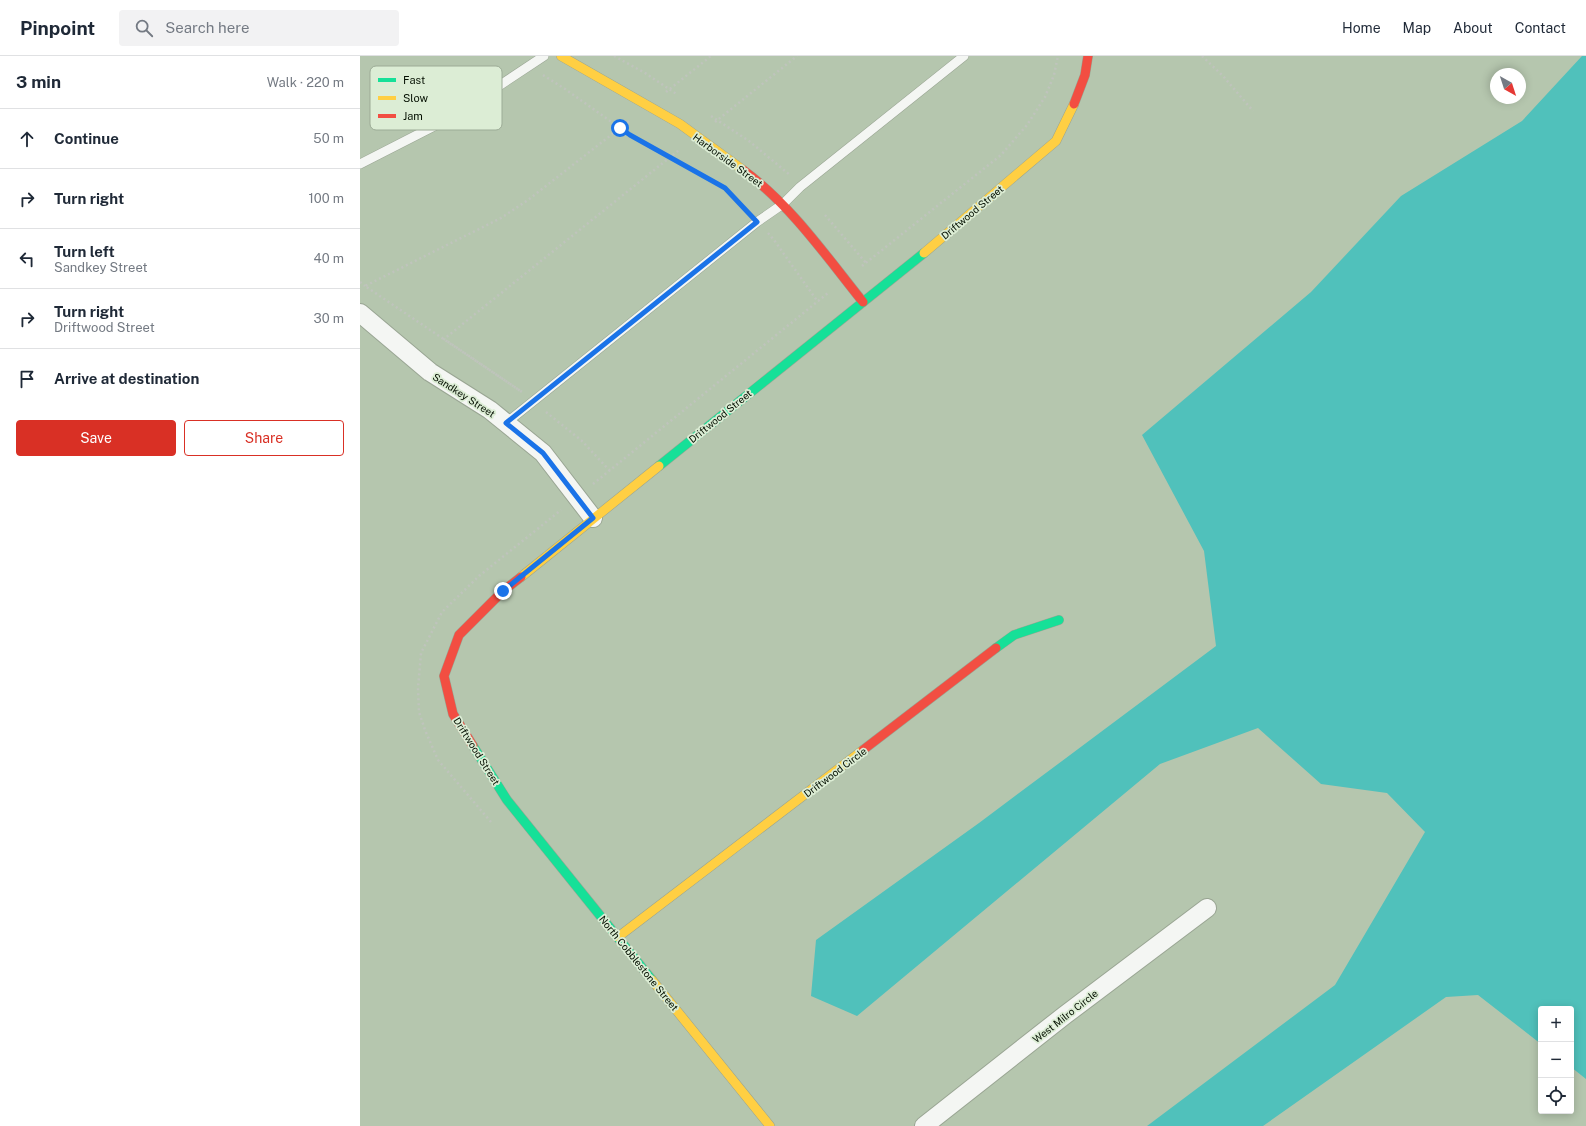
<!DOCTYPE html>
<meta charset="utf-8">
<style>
:root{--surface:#fff;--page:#f2f2f3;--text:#1f2937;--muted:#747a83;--line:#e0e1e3;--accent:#d93025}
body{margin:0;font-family:"Public Sans",sans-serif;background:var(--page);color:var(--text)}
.controls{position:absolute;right:12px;bottom:12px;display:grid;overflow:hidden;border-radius:4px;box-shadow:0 2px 10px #0003}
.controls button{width:36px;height:36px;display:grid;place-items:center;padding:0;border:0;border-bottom:1px solid var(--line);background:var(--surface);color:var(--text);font:20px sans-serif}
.compass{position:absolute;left:1130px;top:12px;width:36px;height:36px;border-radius:50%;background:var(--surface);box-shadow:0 2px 10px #0003;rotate:141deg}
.stop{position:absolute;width:12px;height:12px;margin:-9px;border:3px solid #1a73e8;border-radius:50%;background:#fff}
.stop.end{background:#1a73e8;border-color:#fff;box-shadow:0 1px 4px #0008}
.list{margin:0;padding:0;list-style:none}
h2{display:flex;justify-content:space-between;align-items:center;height:52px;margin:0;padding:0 16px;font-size:17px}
h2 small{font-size:13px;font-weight:400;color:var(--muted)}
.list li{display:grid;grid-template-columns:26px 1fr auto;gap:12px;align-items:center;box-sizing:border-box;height:60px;padding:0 16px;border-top:1px solid var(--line)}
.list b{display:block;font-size:15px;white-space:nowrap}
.list p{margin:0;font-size:13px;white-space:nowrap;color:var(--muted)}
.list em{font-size:13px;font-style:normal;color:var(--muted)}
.actions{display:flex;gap:8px;padding:12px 16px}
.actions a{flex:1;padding:9px 0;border:1px solid var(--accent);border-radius:4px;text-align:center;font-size:14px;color:var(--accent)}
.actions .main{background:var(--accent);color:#fff}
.icon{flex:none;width:22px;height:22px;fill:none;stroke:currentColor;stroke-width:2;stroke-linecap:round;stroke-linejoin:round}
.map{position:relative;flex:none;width:1226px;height:1070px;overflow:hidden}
header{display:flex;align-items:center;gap:24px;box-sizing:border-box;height:56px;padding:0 20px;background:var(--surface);border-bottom:1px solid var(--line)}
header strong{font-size:19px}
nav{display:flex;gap:22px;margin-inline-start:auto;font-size:14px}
.search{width:280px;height:36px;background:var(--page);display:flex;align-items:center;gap:10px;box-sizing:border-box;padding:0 14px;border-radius:4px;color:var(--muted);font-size:15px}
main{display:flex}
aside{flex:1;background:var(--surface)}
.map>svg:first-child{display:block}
.water{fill:#50c1bb}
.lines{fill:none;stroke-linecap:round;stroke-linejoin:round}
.lane-casing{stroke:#99a593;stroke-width:10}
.street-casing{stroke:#99a593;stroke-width:20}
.fast-casing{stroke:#99a593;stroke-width:10}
.slow-casing{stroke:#99a593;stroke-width:10}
.jam-casing{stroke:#99a593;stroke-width:10}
.path{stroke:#bfc4bc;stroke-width:2.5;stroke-dasharray:2 3;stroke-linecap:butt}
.lane{stroke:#f4f6f3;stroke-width:9}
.street{stroke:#f4f6f3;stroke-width:18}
.fast{stroke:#16e098;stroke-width:9}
.slow{stroke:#ffcf43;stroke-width:9}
.jam{stroke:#f24e42;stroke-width:9}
.route{stroke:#1a73e8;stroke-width:5}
.labels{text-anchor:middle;stroke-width:3.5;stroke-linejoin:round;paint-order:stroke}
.street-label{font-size:10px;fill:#051002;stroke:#dcedd5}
.key{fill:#dcedd5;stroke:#9cab96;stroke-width:1}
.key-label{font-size:11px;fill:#051002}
</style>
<header>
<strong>Pinpoint</strong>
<div class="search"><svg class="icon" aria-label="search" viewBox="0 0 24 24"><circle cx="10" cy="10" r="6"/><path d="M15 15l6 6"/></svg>Search here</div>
<nav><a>Home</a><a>Map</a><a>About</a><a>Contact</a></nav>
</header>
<main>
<aside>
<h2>3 min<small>Walk · 220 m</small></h2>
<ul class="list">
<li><svg class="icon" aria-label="ahead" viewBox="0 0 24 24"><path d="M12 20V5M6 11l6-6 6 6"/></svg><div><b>Continue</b></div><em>50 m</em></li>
<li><svg class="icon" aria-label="right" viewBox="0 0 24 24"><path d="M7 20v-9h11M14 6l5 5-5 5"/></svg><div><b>Turn right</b></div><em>100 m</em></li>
<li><svg class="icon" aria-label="left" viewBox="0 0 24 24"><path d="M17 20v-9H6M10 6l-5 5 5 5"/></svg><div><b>Turn left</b><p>Sandkey Street</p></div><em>40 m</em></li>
<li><svg class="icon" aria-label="right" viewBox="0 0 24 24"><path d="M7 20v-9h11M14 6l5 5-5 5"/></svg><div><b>Turn right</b><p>Driftwood Street</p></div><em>30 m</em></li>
<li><svg class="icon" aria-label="arrive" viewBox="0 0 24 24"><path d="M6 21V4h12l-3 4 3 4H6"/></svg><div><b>Arrive at destination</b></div></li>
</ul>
<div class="actions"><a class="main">Save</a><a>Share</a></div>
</aside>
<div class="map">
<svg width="1226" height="1070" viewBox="0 0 1226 1070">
<rect width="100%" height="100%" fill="#b5c6ae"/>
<!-- water -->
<path class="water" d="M1222 0H1226V1023L1211 1011V953H1181V988L1118 939 1086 941 903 1070H787L975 929 1065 776 1027 737 961 728 898 672 800 708 497 960 451 940 456 884 619 767 856 590 844 495 782 379 951 236 1041 140 1162 65Z"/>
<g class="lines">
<defs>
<path id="lane" d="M0 108 92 61 184 0
M146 367 397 166 423 148 440 131 604 0"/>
<path id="street" d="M0 257 70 316 130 354 183 397 233 462
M564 1070 705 959 847 852"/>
<path id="fast" d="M299 410 564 197
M636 592 654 579 699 564
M113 690 147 744 292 924"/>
<path id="slow" d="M201 0 320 68 383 114
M564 197 696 85 714 48
M161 521 299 410
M258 881 503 694
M292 924 410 1070"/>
<path id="jam" d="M714 48 725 19 728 0
M383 114C431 149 466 200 503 246
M113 690 93 658 84 620 99 579 143 535 161 521
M503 694 636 592"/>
</defs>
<!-- lane casing -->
<use href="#lane" class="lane-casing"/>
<!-- street casing -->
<use href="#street" class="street-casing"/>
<!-- fast casing -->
<use href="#fast" class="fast-casing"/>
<!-- slow casing -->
<use href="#slow" class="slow-casing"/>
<!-- jam casing -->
<use href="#jam" class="jam-casing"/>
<!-- path -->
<path class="path" d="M254 0 285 17 318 39
M842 0 863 20 893 55
M183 19 205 33 270 79 365 132 386 155
M306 36 351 0
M351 60 389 85 430 119
M269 65 168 144 141 162 5 230 162 336 84 283 319 94
M355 66 437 0
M465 159 506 207
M408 177 414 184 458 246
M502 210 641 99 667 69 685 41 694 19 698 0
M0 226 5 230
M186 356 222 385 250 415
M233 428 468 237
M131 766 78 704 65 674 59 656 58 632 61 597 82 556 119 520 201 454"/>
<!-- lane -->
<use href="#lane" class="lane"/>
<!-- street -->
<use href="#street" class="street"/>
<!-- fast -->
<use href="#fast" class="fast"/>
<!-- slow -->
<use href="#slow" class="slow"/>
<!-- jam -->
<use href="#jam" class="jam"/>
</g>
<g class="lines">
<!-- route -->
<path class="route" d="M143 535 233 462 183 397 146 367 397 166 365 132 270 79 260 72"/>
</g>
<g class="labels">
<!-- street labels -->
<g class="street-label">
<text transform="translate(368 104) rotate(36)" y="4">Harborside Street</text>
<text transform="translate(612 156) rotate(-40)" y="4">Driftwood Street</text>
<text transform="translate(104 339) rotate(33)" y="4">Sandkey Street</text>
<text transform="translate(360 360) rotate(-39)" y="4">Driftwood Street</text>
<text transform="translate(117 695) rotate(58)" y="4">Driftwood Street</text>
<text transform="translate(475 716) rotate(-37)" y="4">Driftwood Circle</text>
<text transform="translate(279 907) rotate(51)" y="4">North Cobblestone Street</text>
<text transform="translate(705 960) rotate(-38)" y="4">West Milro Circle</text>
</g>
</g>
<!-- legend -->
<rect x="10" y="10" width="132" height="64" rx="6" class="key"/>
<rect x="18" y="22" width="18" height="4" fill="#16e098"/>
<rect x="18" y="40" width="18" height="4" fill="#ffcf43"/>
<rect x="18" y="58" width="18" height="4" fill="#f24e42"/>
<g class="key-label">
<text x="43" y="28">Fast</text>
<text x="43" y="46">Slow</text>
<text x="43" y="64">Jam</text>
</g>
</svg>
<div class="controls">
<button>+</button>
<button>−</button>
<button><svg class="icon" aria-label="locate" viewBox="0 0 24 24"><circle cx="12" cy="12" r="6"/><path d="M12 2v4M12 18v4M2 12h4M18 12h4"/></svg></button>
</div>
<svg class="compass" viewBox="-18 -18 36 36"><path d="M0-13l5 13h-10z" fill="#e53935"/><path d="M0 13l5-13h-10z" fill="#747a83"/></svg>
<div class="stop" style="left:260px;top:72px"></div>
<div class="stop end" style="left:143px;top:535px"></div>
</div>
</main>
